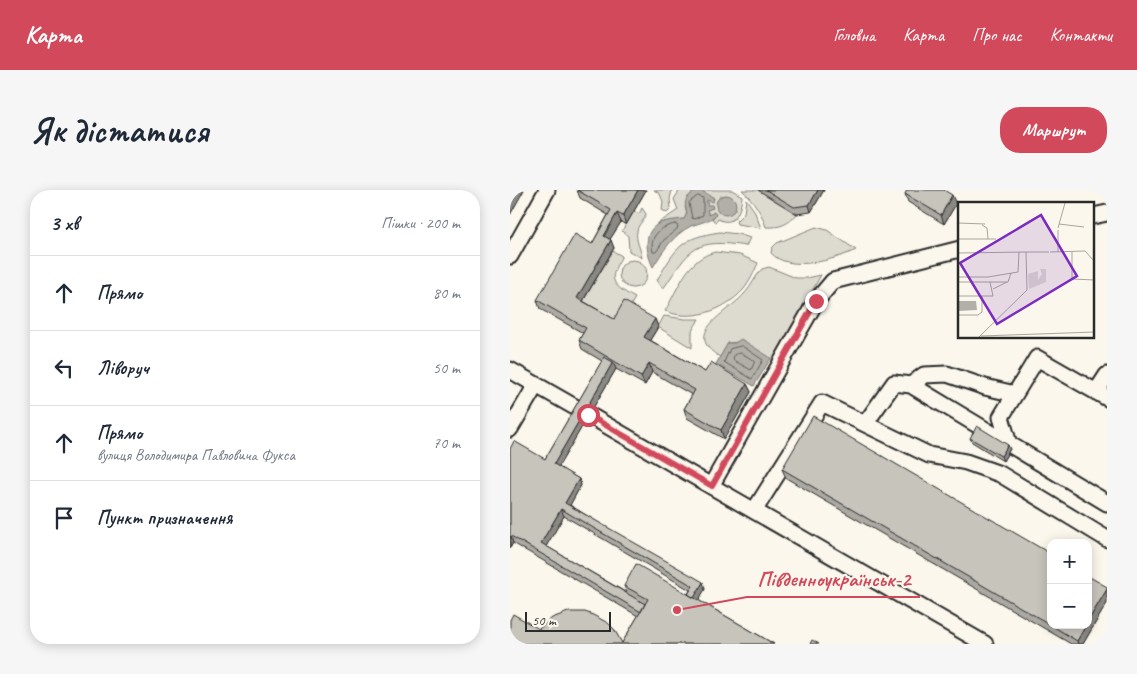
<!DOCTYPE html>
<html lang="uk">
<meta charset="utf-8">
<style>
:root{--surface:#fff;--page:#f6f6f7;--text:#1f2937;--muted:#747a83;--line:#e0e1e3;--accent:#d1495b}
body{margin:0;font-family:Caveat,sans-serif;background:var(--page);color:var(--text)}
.controls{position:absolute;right:15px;bottom:15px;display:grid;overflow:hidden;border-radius:10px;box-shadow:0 2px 12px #0003}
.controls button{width:45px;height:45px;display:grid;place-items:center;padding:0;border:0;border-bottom:1px solid var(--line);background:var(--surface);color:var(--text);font:25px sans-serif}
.scale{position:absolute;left:15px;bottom:12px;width:86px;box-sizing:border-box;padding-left:5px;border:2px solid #2b2b2b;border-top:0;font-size:14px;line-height:18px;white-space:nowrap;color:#2b2b2b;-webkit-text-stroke:4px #fbf7ec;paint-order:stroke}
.stop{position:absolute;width:15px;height:15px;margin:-11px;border:4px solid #d1495b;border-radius:50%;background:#fff}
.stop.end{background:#d1495b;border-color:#fff;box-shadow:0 1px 5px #0008}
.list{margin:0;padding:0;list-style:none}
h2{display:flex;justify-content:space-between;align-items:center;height:65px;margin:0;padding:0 20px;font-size:21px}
h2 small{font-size:16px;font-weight:400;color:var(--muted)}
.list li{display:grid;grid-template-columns:32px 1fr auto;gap:15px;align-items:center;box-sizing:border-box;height:75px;padding:0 20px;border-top:1px solid var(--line)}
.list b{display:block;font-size:19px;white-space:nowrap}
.list p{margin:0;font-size:16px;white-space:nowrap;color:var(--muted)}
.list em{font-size:16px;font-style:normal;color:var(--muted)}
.icon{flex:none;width:28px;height:28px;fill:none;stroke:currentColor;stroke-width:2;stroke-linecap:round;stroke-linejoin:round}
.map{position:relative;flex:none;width:597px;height:454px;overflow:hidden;border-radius:20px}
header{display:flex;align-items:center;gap:30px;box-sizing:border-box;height:70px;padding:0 25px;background:var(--accent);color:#fff}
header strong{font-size:24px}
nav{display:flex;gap:28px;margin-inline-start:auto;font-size:18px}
.intro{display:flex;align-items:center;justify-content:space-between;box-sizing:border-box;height:120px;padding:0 30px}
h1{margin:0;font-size:35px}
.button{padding:12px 22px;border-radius:20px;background:var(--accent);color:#fff;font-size:18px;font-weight:700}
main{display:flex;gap:30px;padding:0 30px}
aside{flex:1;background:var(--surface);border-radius:20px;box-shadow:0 2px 12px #0003}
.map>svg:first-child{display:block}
.green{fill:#dddad0;stroke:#84827e}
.water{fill:#b1afa7;stroke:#7b7a75}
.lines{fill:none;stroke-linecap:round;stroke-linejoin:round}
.shore{stroke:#61605d;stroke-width:1}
.minor-casing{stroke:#2b2b2b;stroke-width:19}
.minor{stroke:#fbf7ec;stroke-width:15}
.wall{fill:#aba9a2;stroke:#2b2b2b;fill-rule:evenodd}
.shaded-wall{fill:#8b8984;stroke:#2b2b2b}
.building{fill:#c7c4bc;stroke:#2b2b2b}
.route{stroke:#d1495b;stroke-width:6}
.inset-road{fill:none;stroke:#a8a59f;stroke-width:1}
.view{fill:#7b2cbf;fill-opacity:0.15;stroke:#7b2cbf;stroke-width:2.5}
.inset-edge{fill:none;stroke:#2b2b2b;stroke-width:2.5}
.leader{fill:none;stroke:#d1495b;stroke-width:2}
.callout-dot{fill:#d1495b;stroke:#fbf7ec;stroke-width:2}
.callout-label{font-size:21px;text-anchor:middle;font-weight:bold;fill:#d1495b;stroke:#fbf7ec;stroke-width:4.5;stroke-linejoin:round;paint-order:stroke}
</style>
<header>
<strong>Карта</strong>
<nav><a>Головна</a><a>Карта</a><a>Про нас</a><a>Контакти</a></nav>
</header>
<div class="intro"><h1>Як дістатися</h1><a class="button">Маршрут</a></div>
<main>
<aside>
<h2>3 хв<small>Пішки · 200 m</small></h2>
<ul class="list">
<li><svg class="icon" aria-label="ahead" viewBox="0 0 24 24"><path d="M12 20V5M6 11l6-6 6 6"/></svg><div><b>Прямо</b></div><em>80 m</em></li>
<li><svg class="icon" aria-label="left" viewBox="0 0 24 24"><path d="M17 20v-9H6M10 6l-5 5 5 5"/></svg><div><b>Ліворуч</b></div><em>50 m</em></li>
<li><svg class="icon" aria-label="ahead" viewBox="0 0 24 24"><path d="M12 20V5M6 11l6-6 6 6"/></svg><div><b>Прямо</b><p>вулиця Володимира Павловича Фукса</p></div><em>70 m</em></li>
<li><svg class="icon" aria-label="arrive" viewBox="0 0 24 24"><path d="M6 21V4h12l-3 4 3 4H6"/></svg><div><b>Пункт призначення</b></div></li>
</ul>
</aside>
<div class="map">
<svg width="597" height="454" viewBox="0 0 597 454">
<rect width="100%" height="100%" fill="#fbf7ec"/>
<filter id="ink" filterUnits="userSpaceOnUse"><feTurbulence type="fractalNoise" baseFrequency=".02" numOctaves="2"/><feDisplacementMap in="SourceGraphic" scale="10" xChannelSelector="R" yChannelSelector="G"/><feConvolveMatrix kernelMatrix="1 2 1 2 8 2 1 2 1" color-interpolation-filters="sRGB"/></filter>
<g filter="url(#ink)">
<!-- green -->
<path class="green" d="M144 0H162L160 9 161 19 157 23 152 20 153 12 150 4Z
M170 0H189L175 17C176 21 178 25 174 29L147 34 168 20 164 9Z
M190 0H222L232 6C231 20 225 38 208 29L206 32 202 29 206 25 204 22 199 25 197 20 203 18 197 16V10L204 8Z
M232 0H248L287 24C279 34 270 38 256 37 251 22 244 11 232 0Z
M236 9 244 20 251 38 227 34 226 31 234 23Z
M132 18 136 24C135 31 128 33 127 41 125 50 131 59 132 68L119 61 118 46 112 41 124 21 129 24Z
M306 37 317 40 346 60C324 70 279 83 261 63L262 58 267 53Z
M210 42 228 44 240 48 236 56C184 48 181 58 153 99L147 90C167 57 170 48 210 42Z
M103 61 112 66C97 90 102 95 125 108L107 138 70 116Z
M205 62 230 65 248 73C244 82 240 92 233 100 214 121 181 132 155 121 169 97 177 69 205 62Z
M109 84a14 14 0 1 1 28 0a14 14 0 1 1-28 0Z
M259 77 286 88H297L311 85 263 170 228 152 218 153 210 167C170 143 219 122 234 104 242 96 245 86 252 79Z
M154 126 175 129H189L182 141V158L148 137Z"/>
<!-- water -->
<path class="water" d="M187 0H190L204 8 203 12 197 10V15H202L203 18 197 20 199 25 204 22 206 25C200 31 189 33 181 36 163 45 153 61 143 77 136 63 132 41 150 33 158 30 166 30 174 29L177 23C173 10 176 7 187 0Z
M206 15a10 10 0 1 1 20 0a10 10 0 1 1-20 0Z
M231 149 261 168 244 196 206 174 218 153H225Z"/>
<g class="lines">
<!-- shore -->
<path class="shore" d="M188 6 193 8V25L184 29 182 28 179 13Z
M165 34 168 36 167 39 154 50 146 62H143C139 46 150 37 165 34Z
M232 156 253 170 242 189 214 172 220 159Z
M231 163 245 171 241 180 223 170 224 165Z"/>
<defs>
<path id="minor" d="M583 26 597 23
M450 59 323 91 306 111 201 296 475 454
M0 66 37 0
M0 180 70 220
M401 195 414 185 437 184 475 197 505 204
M586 202 597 185
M79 225 201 296
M355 234 384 193 401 195 597 313
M0 239 26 195
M499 254 491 227 527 168 597 208
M244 321 312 213 419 265 456 272 490 284 597 349"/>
</defs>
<!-- minor casing -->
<use href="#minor" class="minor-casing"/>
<!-- minor -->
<use href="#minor" class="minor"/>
</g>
<!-- wall -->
<path class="wall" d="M67 0H136L116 35 111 32 100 49 104 58 73 111 104 129H145L148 137 140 150 195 182 237 194 241 202 214 249 177 228 174 219 182 205 142 182 135 195 106 179 48 277 69 289 71 295 60 315 195 399 188 410 264 454H0L29 439 112 453 128 426 3 353 0 358V259L35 269 92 171 72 159 69 150 73 143 30 119 27 110 82 54 98 25 70 8ZM54 326 180 400 178 404 114 396 117 403 36 356Z
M248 0H314L301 22 287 24Z
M395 4 446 14 434 34 398 12Z
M460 248 500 259 493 271 462 252Z
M272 279 597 413 573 454H561L276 288Z"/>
<!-- shaded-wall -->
<path class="shaded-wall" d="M6 0H14L0 25V11Z
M128 0H136L116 35 113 26Z
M308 0H314L301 22 299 15Z
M442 5 446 14 434 34 431 25Z
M107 23 111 32 97 54 94 46Z
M101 50 104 58 70 116 67 108Z
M145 129 148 137 137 155 134 147Z
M103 172 106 179 46 281 44 274Z
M139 173 142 182 135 195 131 187Z
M237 194 241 202 214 249 211 240Z
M498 255 500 259 493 271 491 266Z
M69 289 71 295 58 319 55 313Z
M51 319 54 326 34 360 31 353Z
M1 346 3 353 0 358V347Z
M193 392 195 399 186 415 183 408Z
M597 399V413L573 454H568L567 451 576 435H578V431Z"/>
<!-- building -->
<path class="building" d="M0 0H6L0 11Z
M67 0H128L113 26 107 23 94 46 101 50 67 108 104 129 114 111 145 129 134 147 195 182 201 172 237 194 211 240 174 219 185 200 139 173 131 187 69 150 76 138 27 110 65 44 82 54 101 20Z
M256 0H308L299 15 284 17Z
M397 0H434L442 5 431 25 395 4Z
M94 167 103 172 44 274 69 289 55 313 193 392 184 408 178 404 183 396 51 319 31 353 135 414 131 422 1 346 0 347V259L4 251 35 269Z
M303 226 541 364V435L272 279Z
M467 236 498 255 491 266 460 248Z
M126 374 264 454H0V430L3 424 29 439 42 428 58 422H75L83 425 98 433 104 439 112 453 138 409 114 396Z
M578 386 597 397V399L578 431Z
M541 435H576L567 451Z
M302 450 309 454H300Z"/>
</g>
<g class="lines" filter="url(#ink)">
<!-- route -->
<path class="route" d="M78 225 202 296 306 111"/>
</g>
<!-- overview -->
<g transform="translate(448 12)">
<rect width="136" height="136" fill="#fbf7ec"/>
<path d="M82 67H88V80L71 87 70 72 80 69V78L84 72Z" fill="#dddad0"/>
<path d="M0 99H18L19 108 0 109Z" fill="#b1afa7"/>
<path class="inset-road" d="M0 21 27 22M101 22 126 25M24 23 29 26 30 37M100 26 107 1M100 28V50M0 37H38M114 49V77L137 78M68 50H91M92 50 127 49 137 60M0 51 68 50 69 88 20 136M0 75H30L60 70 61 50M0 80H50L53 71M35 87 49 80M0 94H35L32 80M0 113H20L24 110V94M23 134 137 130"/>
<path class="view" d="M83 13 119 74 39 122 2 61Z"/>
<rect width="136" height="136" class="inset-edge"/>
</g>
<!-- callouts -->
<path class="leader" d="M167 420L237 407H410"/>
<circle class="callout-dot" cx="167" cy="420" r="5"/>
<g class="callout-label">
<text x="324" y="396">Південноукраїнськ-2</text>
</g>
</svg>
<div class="controls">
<button>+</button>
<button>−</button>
</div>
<div class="scale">50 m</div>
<div class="stop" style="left:78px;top:225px"></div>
<div class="stop end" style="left:306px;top:111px"></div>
</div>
</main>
